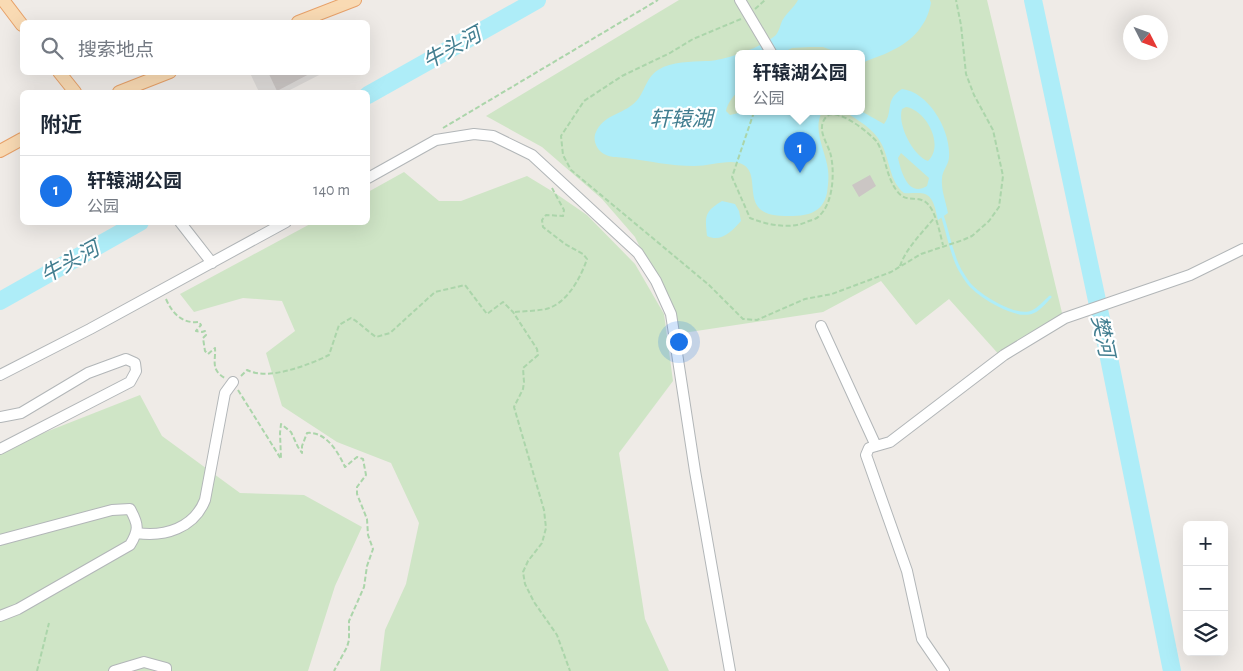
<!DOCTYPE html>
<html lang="zh">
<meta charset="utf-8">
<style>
:root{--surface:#fff;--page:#f6f6f7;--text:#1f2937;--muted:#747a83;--line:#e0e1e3;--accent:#1a73e8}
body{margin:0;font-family:"Alegreya Sans","Noto Sans SC",sans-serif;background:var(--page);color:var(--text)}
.controls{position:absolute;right:15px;bottom:15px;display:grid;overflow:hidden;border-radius:8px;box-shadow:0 5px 20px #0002}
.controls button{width:45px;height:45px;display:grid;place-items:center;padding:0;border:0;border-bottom:1px solid var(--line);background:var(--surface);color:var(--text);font:25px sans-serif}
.compass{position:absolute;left:1123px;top:15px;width:45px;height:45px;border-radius:50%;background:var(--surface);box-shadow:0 5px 20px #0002;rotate:132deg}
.you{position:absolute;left:678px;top:341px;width:18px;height:18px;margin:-12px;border:4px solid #fff;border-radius:50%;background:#1a73e8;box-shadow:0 0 0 8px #1a73e833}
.badge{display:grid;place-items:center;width:32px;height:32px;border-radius:50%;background:var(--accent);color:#fff;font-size:16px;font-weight:700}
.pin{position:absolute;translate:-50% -41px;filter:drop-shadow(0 1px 2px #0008)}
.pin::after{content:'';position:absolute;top:26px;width:18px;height:15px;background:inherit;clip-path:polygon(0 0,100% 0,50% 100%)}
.popup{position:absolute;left:735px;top:50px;width:130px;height:65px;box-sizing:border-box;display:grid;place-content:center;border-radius:8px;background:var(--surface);filter:drop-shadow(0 1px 4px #0005);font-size:16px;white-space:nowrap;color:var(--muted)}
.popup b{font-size:19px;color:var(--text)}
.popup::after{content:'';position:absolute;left:50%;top:100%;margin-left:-10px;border:10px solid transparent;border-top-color:var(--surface)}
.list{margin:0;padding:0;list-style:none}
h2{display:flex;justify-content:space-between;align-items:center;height:65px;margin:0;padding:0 20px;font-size:21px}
h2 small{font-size:16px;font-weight:400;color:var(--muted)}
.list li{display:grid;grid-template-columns:32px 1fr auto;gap:15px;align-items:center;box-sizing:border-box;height:70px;padding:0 20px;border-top:1px solid var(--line)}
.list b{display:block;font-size:19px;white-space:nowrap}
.list p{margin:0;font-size:16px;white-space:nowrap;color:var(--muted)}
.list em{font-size:16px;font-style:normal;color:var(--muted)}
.icon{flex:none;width:28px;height:28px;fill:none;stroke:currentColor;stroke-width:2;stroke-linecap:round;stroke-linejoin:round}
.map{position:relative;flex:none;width:1243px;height:671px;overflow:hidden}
.search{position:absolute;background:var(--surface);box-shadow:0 5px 20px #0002;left:20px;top:20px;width:350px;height:55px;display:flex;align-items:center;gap:12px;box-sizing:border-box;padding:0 18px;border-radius:8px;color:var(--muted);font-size:19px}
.panel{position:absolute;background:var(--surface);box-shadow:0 5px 20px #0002;left:20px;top:90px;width:350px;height:135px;border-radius:8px}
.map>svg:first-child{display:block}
.industrial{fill:#dedbd9}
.green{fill:#cfe5c6;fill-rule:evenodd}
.water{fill:#aeedf8;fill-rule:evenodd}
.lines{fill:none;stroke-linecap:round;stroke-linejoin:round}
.stream{stroke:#aeedf8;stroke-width:3}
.river{stroke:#aeedf8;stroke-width:18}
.building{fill:#cbc6c4}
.minor-casing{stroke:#b2b6b8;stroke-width:12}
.major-casing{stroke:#e7a169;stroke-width:14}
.path{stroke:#abd5aa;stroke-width:2;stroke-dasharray:5 2.5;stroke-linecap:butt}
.minor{stroke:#fff;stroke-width:10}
.major{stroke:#f9dab3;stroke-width:12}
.labels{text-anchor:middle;stroke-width:4.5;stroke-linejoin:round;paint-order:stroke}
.water-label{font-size:21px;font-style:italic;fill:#427e90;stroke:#fff}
</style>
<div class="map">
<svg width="1243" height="671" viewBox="0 0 1243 671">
<rect width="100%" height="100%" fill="#efebe7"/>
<!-- industrial -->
<path class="industrial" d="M250 73H323L286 92H259Z"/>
<!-- green -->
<path class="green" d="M679 0H987L1063 317 1002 358 949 299 916 325 881 281 823 312 683 333 671 322 666 301 635 237 602 199 542 147 486 116ZM739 54H861V112H739Z
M404 172 439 201H461L527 176 555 193 587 215 635 264 664 314 673 381 619 453 645 619 669 671H380L385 630 406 584 419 523 391 463 337 442 282 406 266 353 295 331 282 301 243 298 194 312 180 294 312 223 368 222V192Z
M140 395 162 436 240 493 304 495 362 527 335 586 308 671H0V450Z"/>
<!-- water -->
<path class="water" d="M798 0H930L931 3C926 29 909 43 887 53 878 57 869 59 861 64V54H837L831 50 823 47H810L792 48 780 54H739V90C733 97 728 102 726 111L730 115 743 112H822C812 130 826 152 828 170 829 178 828 185 827 193 825 201 822 207 815 211 807 216 795 216 786 216 729 217 773 163 731 162 719 162 706 166 694 166 671 166 649 161 626 158 619 157 611 158 604 154 597 150 592 140 596 132 603 116 619 115 632 105 645 96 644 79 658 70 672 61 691 62 706 61 725 61 762 47 776 35 779 31 780 26 782 21 786 13 794 8 798 0Z
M902 89C929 92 951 131 949 157 949 165 942 170 942 179 941 190 946 202 948 213L938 220C936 212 934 197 925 194 919 192 910 194 904 193 889 181 890 159 881 143 874 129 858 120 845 112L861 111 884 124C894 111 884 100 902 89ZM906 107C926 110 945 145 928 161 913 156 897 124 902 109ZM901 153 929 178 927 186C908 198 901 171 898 158Z
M722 201 735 204 739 211 741 221C732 231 721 243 707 236 705 216 704 212 722 201Z"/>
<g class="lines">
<!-- stream -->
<path class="stream" d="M942 215C948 232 951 254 960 270 963 275 967 282 971 286 982 297 1012 316 1029 313 1037 312 1044 303 1050 297"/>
<!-- river -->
<path class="river" d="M1033 0 1105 338 1172 671
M368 95 537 0
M0 301 140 222"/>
</g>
<!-- building -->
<path class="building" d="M268 72H313L277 91Z
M870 175 876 186 859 197 852 185Z"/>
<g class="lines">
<defs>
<path id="minor" d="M740 0 772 54
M368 178 436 140 474 134 493 136 532 155 638 253 656 281 671 314 695 471 730 671
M180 222 212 263
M821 326 876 446
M0 375 90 329 286 222
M0 417 21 413 88 373 126 359 135 363 136 371 130 382 0 449
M137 533C165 537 194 528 205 500L225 393 233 382
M0 540 112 510 130 509C139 525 139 530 130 545L18 609 0 616
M114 671 144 662 166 668V671
M944 671 922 639 907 571 866 455 869 448 890 442 1004 355 1065 318 1190 275 1243 249"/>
<path id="major" d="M3 0 22 25
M298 22 355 0
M59 72 75 92
M119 92 170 72
M0 151 22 139"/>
</defs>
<!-- minor casing -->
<use href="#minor" class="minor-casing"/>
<!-- major casing -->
<use href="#major" class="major-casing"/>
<!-- path -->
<path class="path" d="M755 9 765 0
M741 19 693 39 670 53 622 76 584 101 561 136 563 155 571 170 709 285 743 319 757 320 805 299 832 294 891 272 921 254 963 240 972 236 989 221 999 207 1003 176 993 130 974 95 966 74 961 25 956 0
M754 112 732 177 750 218C768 225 791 230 809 221 812 220 817 219 819 216 834 203 835 169 830 152 827 144 821 134 822 127 822 123 824 119 827 116 837 107 870 133 877 142 886 157 886 177 897 191 906 203 914 196 924 201 935 206 940 234 943 245
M443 128 658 0
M900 266C906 248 923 232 935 217
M166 299C172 313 182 324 199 322L201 325 196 331 202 332 205 331 206 335 203 338 205 351 208 354 215 348C216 360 210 370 225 378
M515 312C525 311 536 311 546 309 567 304 581 277 587 259L583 254 565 244 543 227 542 220 546 215 563 216 564 210 552 188
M241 376 247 370C268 381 309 365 329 355L339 325 351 318C360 323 367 331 376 337L390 333 435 292 465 285 487 314 503 302 513 312 537 349 538 355 523 368 524 382 523 389 514 407 544 510 546 528 542 543 528 561 523 572 525 584 534 602 557 635 570 671
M238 390 281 459 280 433 281 424 291 432 298 447 302 453V446L307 433C326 431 338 452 345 467L357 457 363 459 366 475 357 487V494L367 519 368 535 373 549 367 566 364 587 349 621V640L347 647 334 671
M37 671 49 623"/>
<!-- minor -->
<use href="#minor" class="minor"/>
<!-- major -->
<use href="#major" class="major"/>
</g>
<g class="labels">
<!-- water labels -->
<g class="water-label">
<text transform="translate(452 48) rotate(-29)" y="7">牛头河</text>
<text x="681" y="126">轩辕湖</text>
<text transform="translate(70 262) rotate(-29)" y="7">牛头河</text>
<text transform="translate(1103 336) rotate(78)" y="7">樊河</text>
</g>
</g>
</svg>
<div class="controls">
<button>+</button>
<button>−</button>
<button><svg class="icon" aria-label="layers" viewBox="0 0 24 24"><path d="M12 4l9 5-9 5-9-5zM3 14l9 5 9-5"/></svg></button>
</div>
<svg class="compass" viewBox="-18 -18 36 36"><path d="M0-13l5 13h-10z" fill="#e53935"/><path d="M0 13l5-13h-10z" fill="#747a83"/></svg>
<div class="you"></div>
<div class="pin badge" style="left:800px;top:173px">1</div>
<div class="popup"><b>轩辕湖公园</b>公园</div>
<div class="search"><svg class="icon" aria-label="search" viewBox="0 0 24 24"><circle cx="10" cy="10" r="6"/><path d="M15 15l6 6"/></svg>搜索地点</div>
<section class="panel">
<h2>附近<small></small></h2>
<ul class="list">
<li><span class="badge">1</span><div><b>轩辕湖公园</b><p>公园</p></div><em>140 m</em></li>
</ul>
</section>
</div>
